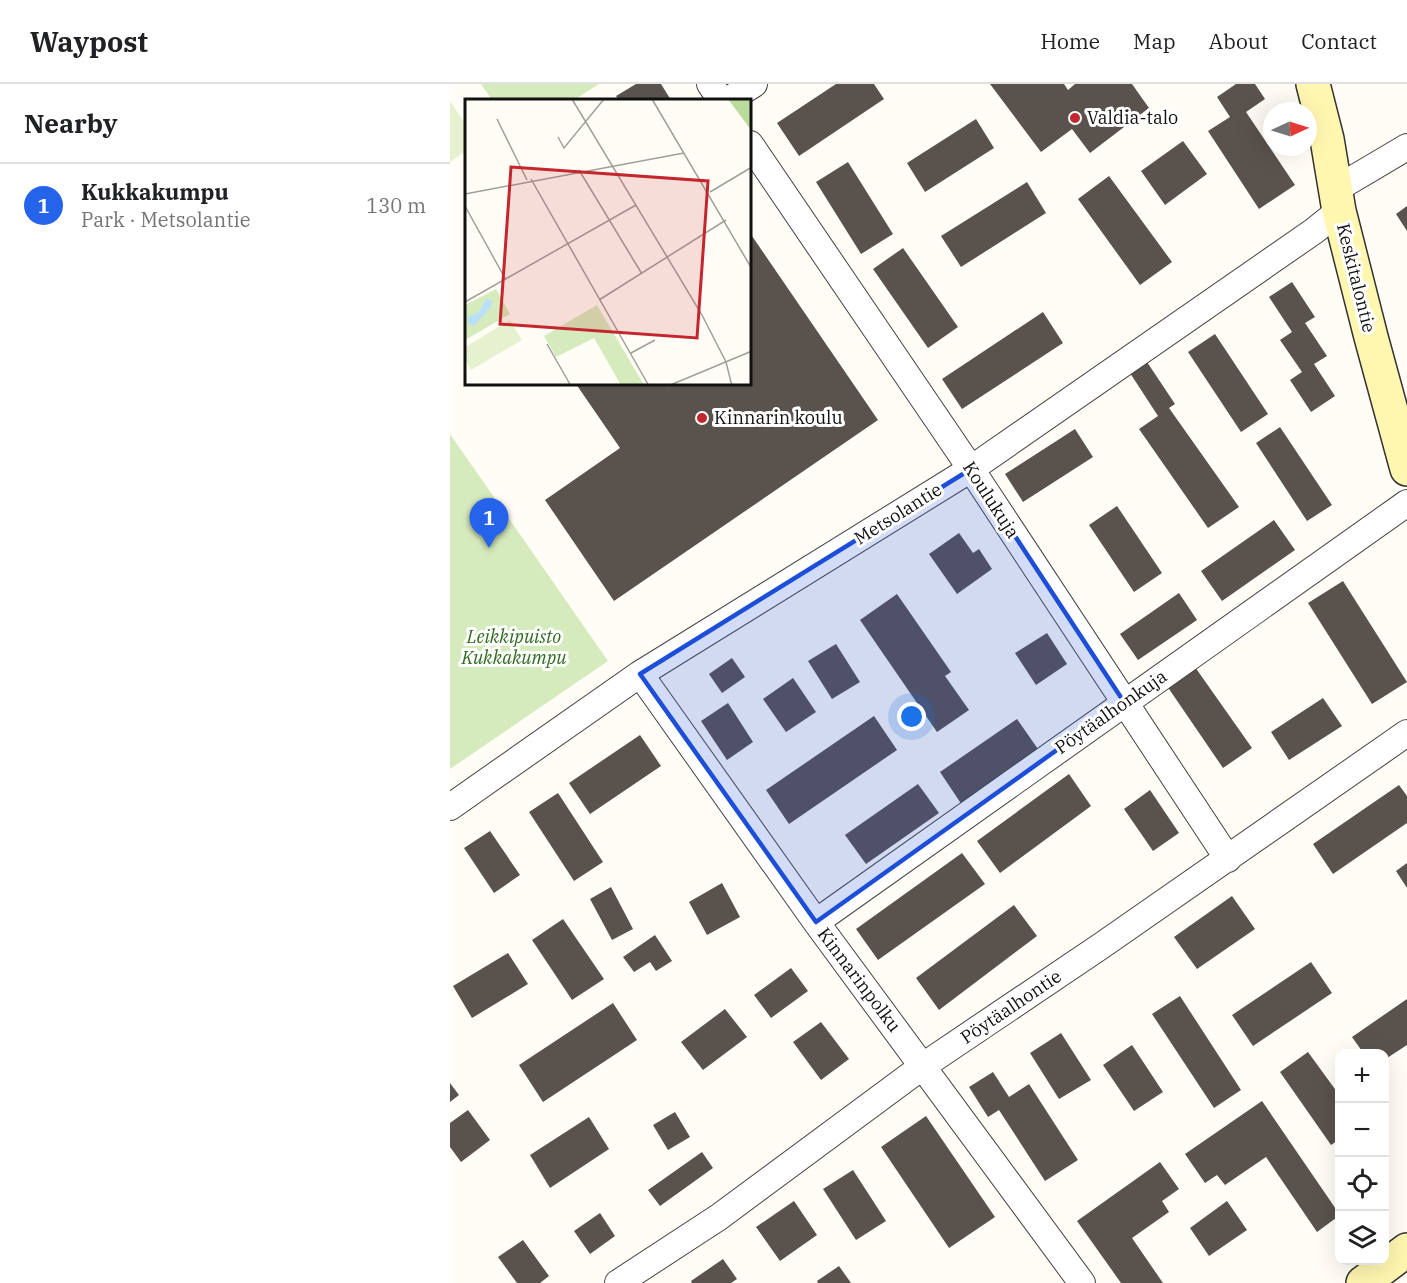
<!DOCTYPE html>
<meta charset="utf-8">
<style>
:root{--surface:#fff;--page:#f2f2f2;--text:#202124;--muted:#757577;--line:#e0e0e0;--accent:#2563eb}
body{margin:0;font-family:"IBM Plex Serif",serif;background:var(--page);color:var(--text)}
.controls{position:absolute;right:18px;bottom:18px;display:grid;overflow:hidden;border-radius:12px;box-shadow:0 6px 24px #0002}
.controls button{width:54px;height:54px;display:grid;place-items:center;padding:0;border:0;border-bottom:2px solid var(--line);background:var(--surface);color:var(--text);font:30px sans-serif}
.compass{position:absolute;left:813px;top:18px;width:54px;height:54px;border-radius:50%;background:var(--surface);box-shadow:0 6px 24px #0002;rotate:86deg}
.you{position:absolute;left:462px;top:633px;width:21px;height:21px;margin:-15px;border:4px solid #fff;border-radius:50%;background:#1a73e8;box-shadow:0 0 0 9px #1a73e833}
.badge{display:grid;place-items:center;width:39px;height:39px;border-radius:50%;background:var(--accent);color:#fff;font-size:20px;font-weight:700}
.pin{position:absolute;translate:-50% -50px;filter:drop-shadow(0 2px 3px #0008)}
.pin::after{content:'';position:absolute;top:32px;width:21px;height:18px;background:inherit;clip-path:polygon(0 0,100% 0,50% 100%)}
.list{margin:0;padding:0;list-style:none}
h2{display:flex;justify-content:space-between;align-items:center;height:78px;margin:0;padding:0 24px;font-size:26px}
h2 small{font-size:20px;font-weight:400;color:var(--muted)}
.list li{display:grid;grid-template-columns:39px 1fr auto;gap:18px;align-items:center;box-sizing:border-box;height:84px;padding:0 24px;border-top:2px solid var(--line)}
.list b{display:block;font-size:22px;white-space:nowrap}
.list p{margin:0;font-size:20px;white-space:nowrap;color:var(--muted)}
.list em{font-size:20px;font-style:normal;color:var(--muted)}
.icon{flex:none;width:33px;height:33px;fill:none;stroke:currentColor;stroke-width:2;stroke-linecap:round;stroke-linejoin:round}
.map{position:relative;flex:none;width:957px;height:1199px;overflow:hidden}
header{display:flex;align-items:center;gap:36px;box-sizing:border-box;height:84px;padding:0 30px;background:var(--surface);border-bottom:2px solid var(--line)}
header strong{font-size:28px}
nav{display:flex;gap:33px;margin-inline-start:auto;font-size:21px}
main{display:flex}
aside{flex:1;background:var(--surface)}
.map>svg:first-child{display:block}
.green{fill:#d5ebbd}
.pitch{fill:#e6f2cf}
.building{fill:#5a524d}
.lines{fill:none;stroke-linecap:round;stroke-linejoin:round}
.street-casing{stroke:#444;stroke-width:28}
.secondary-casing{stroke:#333;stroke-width:36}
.street{stroke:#fff;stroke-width:26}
.secondary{stroke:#fff6b0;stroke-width:33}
.marked{fill:#1d4ed8;fill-opacity:0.2;stroke:#1d4ed8;stroke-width:4.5;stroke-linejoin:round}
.poi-dot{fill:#c4262e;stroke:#fff;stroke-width:2}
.labels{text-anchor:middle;stroke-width:6;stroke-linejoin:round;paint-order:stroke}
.poi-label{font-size:18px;fill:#111;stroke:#fff;text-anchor:start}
.street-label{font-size:18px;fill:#111;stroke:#fff}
.park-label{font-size:18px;font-style:italic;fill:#2f6b1f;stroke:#fff}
.inset-road{fill:none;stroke:#a09f9a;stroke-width:1.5}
.view{fill:#c4262e;fill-opacity:0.15;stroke:#c4262e;stroke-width:3}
.inset-edge{fill:none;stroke:#111;stroke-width:3}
</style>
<header>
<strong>Waypost</strong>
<nav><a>Home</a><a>Map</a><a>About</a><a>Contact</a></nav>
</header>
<main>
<aside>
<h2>Nearby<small></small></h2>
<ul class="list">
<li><span class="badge">1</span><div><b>Kukkakumpu</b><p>Park · Metsolantie</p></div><em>130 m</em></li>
</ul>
</aside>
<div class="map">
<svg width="957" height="1199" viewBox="0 0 957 1199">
<rect width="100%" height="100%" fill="#fffdf5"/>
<!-- green -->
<path class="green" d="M31 0H149L124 16H42Z
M0 350 158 577 0 685Z"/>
<!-- pitch -->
<path class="pitch" d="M0 17 16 41V67L0 78Z"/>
<!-- building -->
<path class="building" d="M186 0H211L221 16H169L166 12Z
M386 0H424L434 15 349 72 327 39Z
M540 0H614L618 6 625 0H682L699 24 640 69 622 45 591 68Z
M786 0H805L815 15 796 28 845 101 809 125 758 47 780 33 767 13Z
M526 35 544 64 475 108 457 79Z
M733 57 757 90 715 121 691 87Z
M398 78 443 150 411 170 366 98Z
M659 92 722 178 690 201 628 115Z
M577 98 596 129 511 183 491 152Z
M957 122V147L946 130Z
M302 152 428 336 164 517 95 416 170 364 126 300H300V153Z
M453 164 508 243 478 264 423 185Z
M842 198 865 233 855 239 877 272 864 280 885 312 861 328 840 296 852 288 830 256 842 248 819 213Z
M593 228 613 259 512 325 492 295Z
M765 250 818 330 791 348 738 268Z
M697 278 725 320 719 324 789 423 758 444 689 345 708 332 680 289Z
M830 343 882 421 857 437 806 359Z
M625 345 643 373 573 418 555 390Z
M667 422 712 489 684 508 639 441Z
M824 436 845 466 772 517 751 487Z
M509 449 523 469 529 465 542 485 507 510 479 470Z
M893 497 957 598 922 620 858 519Z
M729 509 747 536 688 576 670 550Z
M447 510 501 588 495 592 519 626 487 648 410 536Z
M597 549 617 580 586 601 565 569Z
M386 560 410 598 382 615 358 577Z
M282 574 295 593 272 609 259 590Z
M745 583 802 664 773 684 717 602Z
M343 594 366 628 336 648 313 615Z
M873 614 892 642 839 676 821 648Z
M278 619 303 658 277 676 251 637Z
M424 632 447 666 339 740 316 706Z
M567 635 590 668 512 721 490 688Z
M190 651 211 682 140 730 119 699Z
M619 690 641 722 550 789 527 757Z
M468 700 489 729 416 780 395 751Z
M949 701 957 712V739L883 790 863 760Z
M700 706 729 749 703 767 674 725Z
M108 709 153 778 124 797 79 728Z
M40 747 70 791 44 809 14 764Z
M512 769 535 800 428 876 406 845Z
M957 779V804L946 787Z
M272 799 290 833 257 851 239 818Z
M161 803 183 845 162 856 140 815Z
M782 812 805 845 747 885 724 853Z
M564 821 587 852 489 926 466 894Z
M113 835 154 895 122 916 82 856Z
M205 851 222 877 206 887 200 878 184 888 173 873Z
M58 869 78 900 22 934 3 902Z
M861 878 882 909 803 962 782 931Z
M341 884 358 907 321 934 304 911Z
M730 912 791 1006 764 1024 702 930Z
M957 915V961L934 976V970H914L902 953Z
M163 919 187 956 93 1018 69 981Z
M275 925 297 953 253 986 231 958Z
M371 938 399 975 371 996 343 958Z
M611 949 641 996 609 1015 580 969Z
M682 961 713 1008 684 1027 653 981Z
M858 968 890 1012V1055L881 1061 830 988Z
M543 988 559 1013 579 1000 628 1076 595 1097 549 1026 538 1033 519 1003Z
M0 999 9 1011 0 1018Z
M812 1017 890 1131 867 1148 816 1073 775 1101 767 1091 755 1099 735 1070Z
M18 1026 40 1056 11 1078 0 1063V1039Z
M225 1028 240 1053 218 1066 203 1041Z
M476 1032 545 1133 499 1164 431 1063Z
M139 1033 159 1065 100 1104 80 1071Z
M252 1068 263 1084 210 1122 198 1106Z
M710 1078 729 1105 712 1117 719 1128 682 1154 713 1199H671L627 1137Z
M403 1086 436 1137 406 1156 373 1105Z
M344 1117 367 1151 330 1177 306 1143Z
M777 1117 797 1146 759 1172 740 1144Z
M150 1129 165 1152 140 1170 124 1147Z
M73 1156 99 1192 90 1199H67L48 1173Z
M273 1175 287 1195 281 1199H242L241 1197Z
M389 1182 401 1199H368L367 1197Z"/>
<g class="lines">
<defs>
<path id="street" d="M260 0 271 16
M278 16 304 0
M300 60 521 385 778 775
M886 105 957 63
M190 590 366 838 632 1199
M0 723 190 590 521 385 864 147 889 127
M366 838 957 419
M168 1199 269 1133 473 982 651 862 957 649"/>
<path id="secondary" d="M863 0 877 55 889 127 921 253 957 385
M913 1199 957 1166"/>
</defs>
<!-- street casing -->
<use href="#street" class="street-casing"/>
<!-- secondary casing -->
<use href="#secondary" class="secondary-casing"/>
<!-- street -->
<use href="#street" class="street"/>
<!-- secondary -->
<use href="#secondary" class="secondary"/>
</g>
<!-- marked area -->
<path class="marked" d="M521 385 674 618 366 838 190 590Z"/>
<!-- markers -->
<g class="poi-dot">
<circle cx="625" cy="34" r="6"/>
<circle cx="252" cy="334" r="6"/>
</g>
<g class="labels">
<!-- poi labels -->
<g class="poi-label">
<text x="637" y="40">Valdia-talo</text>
<text x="264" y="340">Kinnarin koulu</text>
</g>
<!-- street labels -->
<g class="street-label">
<text transform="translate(906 194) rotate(76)" y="6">Keskitalontie</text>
<text transform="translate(541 416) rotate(57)" y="6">Koulukuja</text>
<text transform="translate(448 430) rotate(-32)" y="6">Metsolantie</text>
<text transform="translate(661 628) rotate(-35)" y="6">Pöytäalhonkuja</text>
<text transform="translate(409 896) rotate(53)" y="6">Kinnarinpolku</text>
<text transform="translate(561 923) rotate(-34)" y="6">Pöytäalhontie</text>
</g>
<!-- park labels -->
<g class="park-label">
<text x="64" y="559">Leikkipuisto<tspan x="64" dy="21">Kukkakumpu</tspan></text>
</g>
</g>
<!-- overview -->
<g transform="translate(15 15)">
<rect width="286" height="286" fill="#fffdf5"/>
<path d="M31 190 45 215 0 241V206ZM132 206 179 286H156L129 239 91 258 79 237Z" fill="#d5ebbd"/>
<path d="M263 0H286V31Z" fill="#b9dc9c"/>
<path d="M45 221 57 241 6 271 0 260V248Z" fill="#e6f2cf"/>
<path d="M21 200 27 201 26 208 9 227 3 225V218L14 213Z" fill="#b9e0f7"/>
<path class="inset-road" d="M107 0 237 216 261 263 267 287M187 0 287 170M32 20 62 81M93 38 99 49 139 0M114 71 177 175M66 80 184 287M245 93 287 68M0 95 219 54M0 107 41 181M134 201 261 121M0 203 171 106M82 245 106 287M166 254 190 241M203 287 287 252"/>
<path class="view" d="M46 68 243 82 232 239 35 225Z"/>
<rect width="286" height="286" class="inset-edge"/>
</g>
</svg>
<div class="controls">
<button>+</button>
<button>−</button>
<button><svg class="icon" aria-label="locate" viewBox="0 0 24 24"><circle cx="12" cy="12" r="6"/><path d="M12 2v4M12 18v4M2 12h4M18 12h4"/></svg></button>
<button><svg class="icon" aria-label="layers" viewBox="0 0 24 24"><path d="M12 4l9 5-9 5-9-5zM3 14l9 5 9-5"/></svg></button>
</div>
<svg class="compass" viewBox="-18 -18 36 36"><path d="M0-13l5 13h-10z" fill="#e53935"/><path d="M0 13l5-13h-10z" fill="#757577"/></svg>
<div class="you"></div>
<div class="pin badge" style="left:39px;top:464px">1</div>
</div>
</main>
